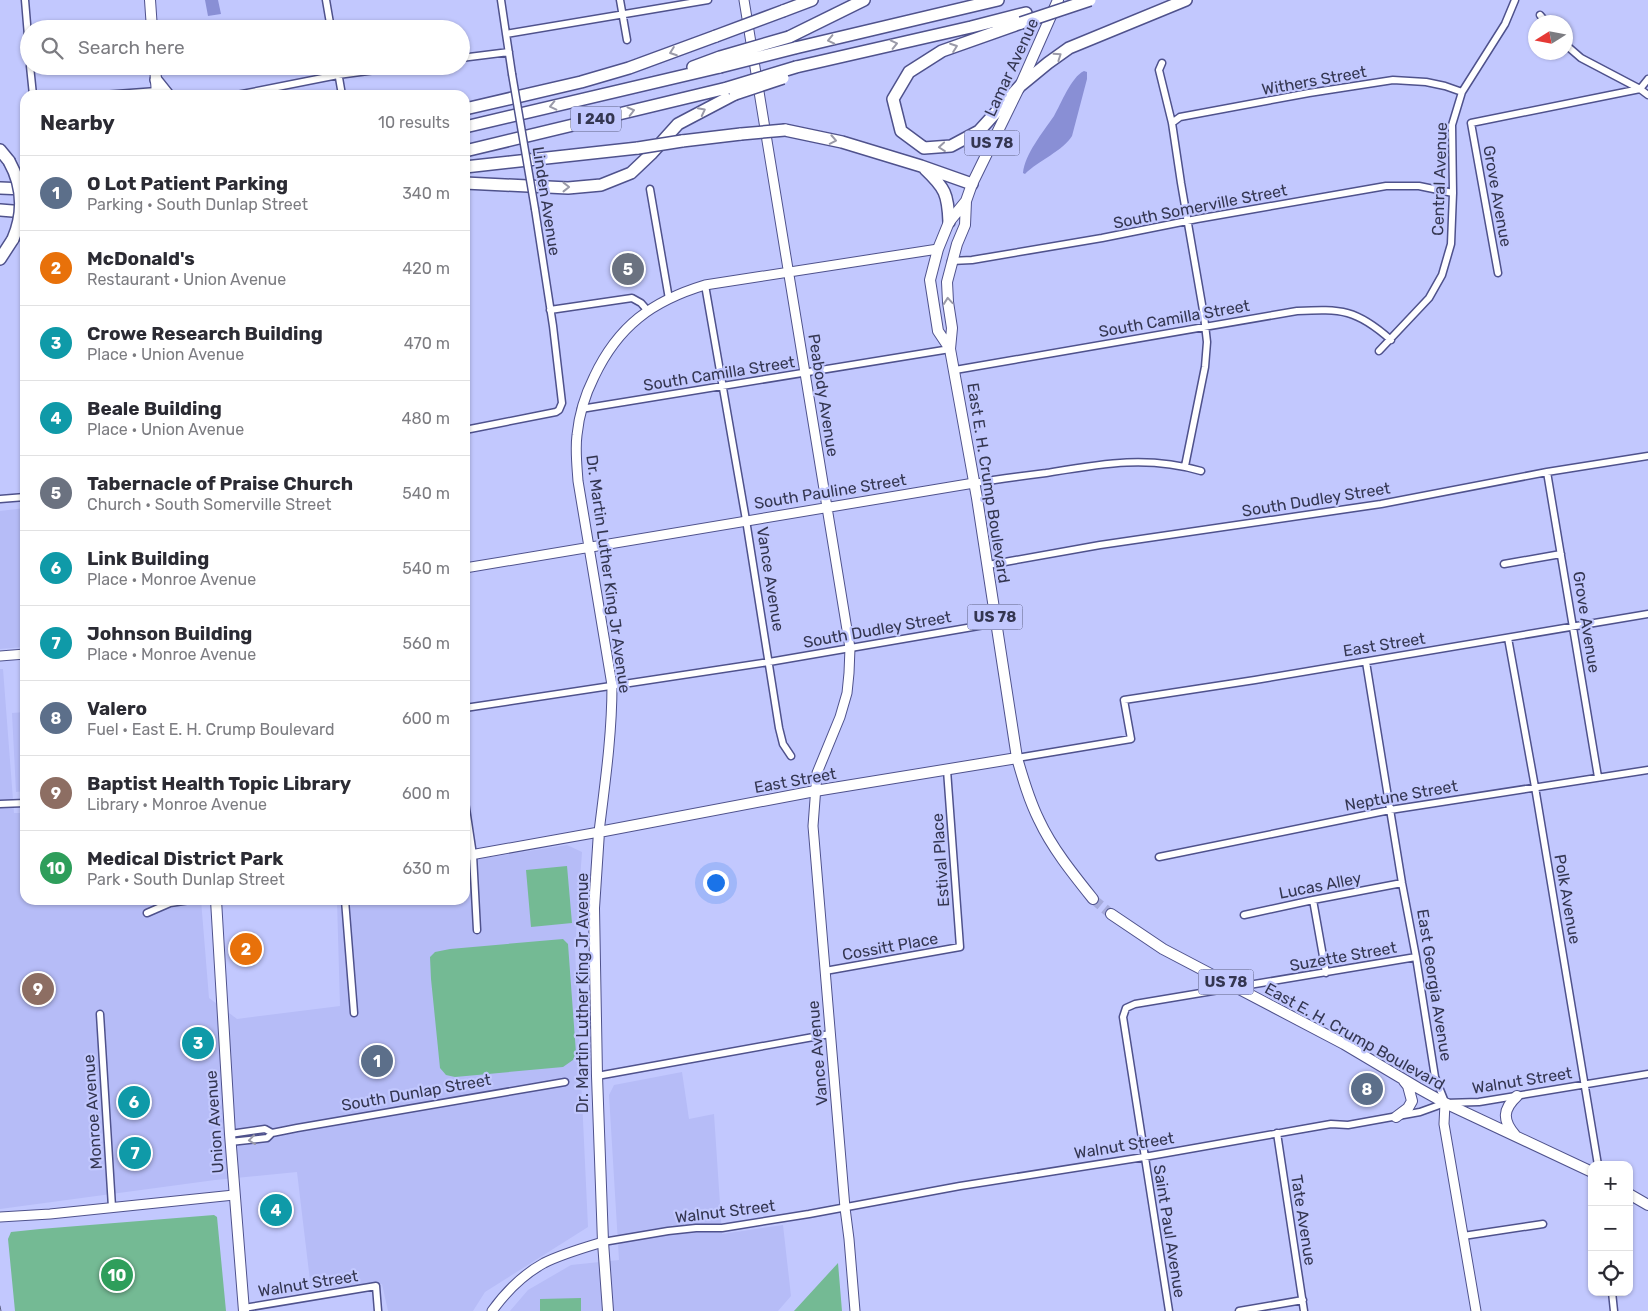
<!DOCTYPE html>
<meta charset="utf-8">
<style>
:root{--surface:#fff;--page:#f2f2f3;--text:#2b2b33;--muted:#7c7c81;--line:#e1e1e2;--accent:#0f766e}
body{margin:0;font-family:Rubik,sans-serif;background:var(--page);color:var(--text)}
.controls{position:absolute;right:15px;bottom:15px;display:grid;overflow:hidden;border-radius:10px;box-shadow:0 1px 4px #0004}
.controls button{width:45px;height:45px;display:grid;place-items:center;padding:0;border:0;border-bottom:1px solid var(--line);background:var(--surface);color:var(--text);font:25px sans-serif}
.compass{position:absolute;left:1528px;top:15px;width:45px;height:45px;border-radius:50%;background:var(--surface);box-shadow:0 1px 4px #0004;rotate:259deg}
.you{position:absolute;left:715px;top:882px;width:18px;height:18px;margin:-12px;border:4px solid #fff;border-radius:50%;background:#1a73e8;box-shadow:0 0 0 8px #1a73e833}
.badge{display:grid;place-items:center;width:32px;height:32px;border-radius:50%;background:var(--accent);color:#fff;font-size:16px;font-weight:700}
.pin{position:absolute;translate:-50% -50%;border:2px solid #fff;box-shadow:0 1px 5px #0006}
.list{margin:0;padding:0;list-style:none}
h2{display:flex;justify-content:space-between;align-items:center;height:65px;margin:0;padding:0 20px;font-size:21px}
h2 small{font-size:16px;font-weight:400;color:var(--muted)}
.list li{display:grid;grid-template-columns:32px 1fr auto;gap:15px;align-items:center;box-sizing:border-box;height:75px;padding:0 20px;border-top:1px solid var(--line)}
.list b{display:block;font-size:19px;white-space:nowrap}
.list p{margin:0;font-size:16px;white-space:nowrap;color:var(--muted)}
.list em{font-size:16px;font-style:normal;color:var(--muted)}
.icon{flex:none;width:28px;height:28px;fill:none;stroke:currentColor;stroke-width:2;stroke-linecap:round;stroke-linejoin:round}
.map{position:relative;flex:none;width:1648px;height:1311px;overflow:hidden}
.search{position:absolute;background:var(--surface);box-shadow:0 1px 4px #0004;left:20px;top:20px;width:450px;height:55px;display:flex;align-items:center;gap:12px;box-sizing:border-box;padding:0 18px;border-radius:28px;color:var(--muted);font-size:19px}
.panel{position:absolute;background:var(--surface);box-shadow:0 1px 4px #0004;left:20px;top:90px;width:450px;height:815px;border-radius:15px}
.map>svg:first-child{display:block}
.built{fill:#b6bcf7}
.green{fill:#74ba94}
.water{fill:#898fd5}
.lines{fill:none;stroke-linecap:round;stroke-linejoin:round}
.primary-tunnel{stroke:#a6abdb;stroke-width:10;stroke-dasharray:10 5;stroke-linecap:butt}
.street-casing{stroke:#4f528c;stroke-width:9}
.secondary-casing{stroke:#4f528c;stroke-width:11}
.primary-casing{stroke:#4f528c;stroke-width:12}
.highway-casing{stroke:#4f528c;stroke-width:14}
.street{stroke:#fff;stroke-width:6}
.secondary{stroke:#fff;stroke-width:9}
.primary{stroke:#fff;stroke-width:10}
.highway{stroke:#fff;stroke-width:11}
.tram{stroke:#5d6083;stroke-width:1}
.street-bridge-casing{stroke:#4f528c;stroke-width:9;stroke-linecap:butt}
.highway-bridge-casing{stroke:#4f528c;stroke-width:14;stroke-linecap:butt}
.street-bridge{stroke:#fff;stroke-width:6}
.highway-bridge{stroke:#fff;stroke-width:11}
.oneway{stroke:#9a9aa8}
.labels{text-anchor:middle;stroke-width:4.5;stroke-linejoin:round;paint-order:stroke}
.shield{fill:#c2c8fe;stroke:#5f6285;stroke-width:1}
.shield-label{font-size:15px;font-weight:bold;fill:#343651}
.street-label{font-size:16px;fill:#343651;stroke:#c2c8fe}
</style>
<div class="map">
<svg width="1648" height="1311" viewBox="0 0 1648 1311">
<rect width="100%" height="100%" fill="#c2c8fe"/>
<!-- built -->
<path class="built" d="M25 508V647L0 649V511Z
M0 669H3L14 813H25V900H201L209 998 237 1019 340 1006 337 900H465V861L567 845 582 852 575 949 588 1227 485 1292 473 1311H388L382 1284 311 1289 297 1172 215 1180 0 1209Z
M25 712V791L16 792 12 713Z
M682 1072 689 1119 714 1114 722 1234 783 1225 791 1296 778 1311H510L528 1290 571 1265 619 1260 609 1095 614 1085Z"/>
<!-- green -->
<path class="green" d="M567 866 572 923 531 927 526 870Z
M563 939 568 944 576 1053 573 1060 563 1067 455 1077 446 1075 440 1068 431 979 430 957 435 952 450 949Z
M214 1215 217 1217 226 1311H15L8 1239 11 1232 40 1229Z
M838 1263 842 1311H794Z
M581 1298V1311H540V1299Z"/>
<!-- water -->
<path class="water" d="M205 0H218L221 14 208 16Z
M1084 71 1087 72V79L1072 136C1064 150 1038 161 1025 174L1023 173C1025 154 1043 132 1054 116 1061 104 1071 77 1084 71Z"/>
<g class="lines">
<!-- primary-tunnel -->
<path class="primary-tunnel" d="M1093 899 1111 914"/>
<defs>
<path id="street" d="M25 0 29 48
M326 0 331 29
M501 0 512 74
M620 0 627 40
M1540 15 1546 22
M506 34 708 0
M1566 45 1581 58 1640 89 1648 95
M461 58 509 52
M1162 63 1159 70 1172 123 1181 183 1204 316 1207 342 1205 367 1185 466
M30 66 33 95
M337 66 342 95
M1640 89 1648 79
M103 95 157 91
M237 95 338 75 405 66
M1172 123 1180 117 1309 93 1393 80 1426 82 1445 86 1462 92
M650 189 669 299
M951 261 972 260 1102 238 1197 219 1386 186H1419L1453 193
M1498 273 1471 123 1640 89
M705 285 746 520 779 728 783 744 791 756
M550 310 632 298 641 303 648 311
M1379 351 1429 298 1442 275 1451 244 1453 193 1452 125 1462 92 1505 24 1515 0
M955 370 1297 311C1342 309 1356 309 1391 340
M581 409 950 349
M465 430 556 412 559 410 562 403 553 326 535 209
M1547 472 1598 777
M974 483C998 479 1022 476 1046 473 1100 464 1147 455 1201 471
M0 499 25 497
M1504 564 1561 554
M988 565 1100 545 1381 504 1547 472 1648 456
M1508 638 1535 787 1598 1165
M1366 662 1402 883 1416 957 1435 1077 1445 1102
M465 708 769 662 996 623
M1017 758 1131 739 1124 700 1255 680 1648 614
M465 802 473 855 477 930
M0 804 25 803
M1159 857 1390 810 1648 770
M345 900 354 1013
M1313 900 1326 973
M147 913 170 903 190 900
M1244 915 1313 900 1402 883
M825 971 960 947 947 770
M100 1014 112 1207
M597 1076 830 1034
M1277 1133 1304 1311
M230 1134 265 1129 272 1133
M230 1142 267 1138 272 1133 297 1128 565 1082
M1463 1236 1543 1224
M603 1242 668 1231 696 1228H722L809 1214 960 1186 1144 1157 1331 1124 1348 1125 1420 1112 1445 1103 1479 1102 1648 1074
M1612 1292 1614 1311
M244 1308 376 1286 378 1311
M1169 1311 1123 1017 1126 1008 1135 1004 1416 957
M1239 1311 1303 1300"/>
<path id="secondary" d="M744 0 850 648 849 673 847 693 840 717 817 773 813 826 845 1208 849 1239 855 1311
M465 568 974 483
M0 656 25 654
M465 856 599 832C605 783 612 735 612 685L578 481C577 466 575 450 577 435 579 415 585 395 594 377 618 326 652 301 705 285L938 249
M1445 1103 1444 1124 1476 1311
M0 1217 50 1214 234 1195
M492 1311C505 1293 524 1274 544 1263 562 1254 583 1248 603 1242"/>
<path id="primary" d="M150 0 152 29
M1058 0 1020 86 972 184 966 201 965 225 957 244 947 282 948 302 952 328 950 349 977 498 1017 758C1023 779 1029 800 1039 820 1052 848 1073 874 1093 899
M155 66 157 95
M950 349 938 331 930 280 938 249 949 222 966 201
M216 900 230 1134 244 1311
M1111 914 1163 949 1344 1044 1418 1088 1445 1103 1592 1172
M1396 1117 1408 1108 1412 1101 1408 1086 1404 1081
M1515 1135C1502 1120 1503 1109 1517 1096
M1629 1194 1648 1205
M608 1311 603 1242 597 1076 594 908 599 832 815 791 1017 758"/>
<path id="highway" d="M783 11 812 0
M1021 23 942 51 909 72 893 99 901 131 924 148 951 146 979 131 1020 86 1048 63 1069 48 1186 0
M789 37 864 0
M795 48 998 0
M693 67 720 57
M796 67 971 27 1026 13
M156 80 168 95
M465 109 581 82 629 68 716 36
M465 127 720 67
M785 130 842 142 921 166 972 184
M682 141 741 134
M0 150 9 161
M465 151 727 88
M465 167 638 148
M925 169C945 188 948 194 949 222
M465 183 568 188 601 185 631 173 651 154 678 124 735 94
M0 188 25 189
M0 210 25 212
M0 259 13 239"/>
</defs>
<!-- street casing -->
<use href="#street" class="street-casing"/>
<!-- secondary casing -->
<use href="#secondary" class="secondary-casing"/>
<!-- primary casing -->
<use href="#primary" class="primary-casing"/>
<!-- highway casing -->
<use href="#highway" class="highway-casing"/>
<!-- street -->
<use href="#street" class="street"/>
<!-- secondary -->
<use href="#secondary" class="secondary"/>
<!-- primary -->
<use href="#primary" class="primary"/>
<!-- highway -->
<use href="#highway" class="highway"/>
<!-- tram -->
<path class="tram" d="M0 1306 1 1311"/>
<defs>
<path id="street-bridge" d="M512 74 535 209"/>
<path id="highway-bridge" d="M1021 23 1090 0
M716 36 783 11
M720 57 789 37
M720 67 795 48
M727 88 796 67
M735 94 783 78
M741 134 785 130
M638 148 682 141
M9 161C23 186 24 213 13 239"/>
</defs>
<!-- street-bridge casing -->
<use href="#street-bridge" class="street-bridge-casing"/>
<!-- highway-bridge casing -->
<use href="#highway-bridge" class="highway-bridge-casing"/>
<!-- street-bridge -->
<use href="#street-bridge" class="street-bridge"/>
<!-- highway-bridge -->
<use href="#highway-bridge" class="highway-bridge"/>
</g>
<!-- one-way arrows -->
<defs><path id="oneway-chevron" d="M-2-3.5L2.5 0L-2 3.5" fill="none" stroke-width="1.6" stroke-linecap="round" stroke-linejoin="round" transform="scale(1.25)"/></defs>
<g class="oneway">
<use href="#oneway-chevron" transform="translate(831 40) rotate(167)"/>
<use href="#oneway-chevron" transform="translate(894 44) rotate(-13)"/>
<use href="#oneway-chevron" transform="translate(954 47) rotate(-20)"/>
<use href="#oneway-chevron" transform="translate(673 52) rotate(160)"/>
<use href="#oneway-chevron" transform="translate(1058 56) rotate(-34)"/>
<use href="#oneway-chevron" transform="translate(553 106) rotate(167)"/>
<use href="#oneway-chevron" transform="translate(631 111) rotate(-14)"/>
<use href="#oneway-chevron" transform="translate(702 111) rotate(-27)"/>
<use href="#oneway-chevron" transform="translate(833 140) rotate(11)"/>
<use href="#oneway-chevron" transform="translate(942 147) rotate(175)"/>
<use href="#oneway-chevron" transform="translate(566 187)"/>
<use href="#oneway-chevron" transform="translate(948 301) rotate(-95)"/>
<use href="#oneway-chevron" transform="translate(252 1140) rotate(173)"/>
</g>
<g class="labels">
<!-- shield labels -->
<g class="shield">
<rect x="571" y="106.5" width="50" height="25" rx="4"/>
<rect x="964.5" y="130.5" width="55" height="25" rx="4"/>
<rect x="967.5" y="604.5" width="55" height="25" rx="4"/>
<rect x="1198.5" y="969.5" width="55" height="25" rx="4"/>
</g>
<g class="shield-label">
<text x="596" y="124">I 240</text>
<text x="992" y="148">US 78</text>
<text x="995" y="622">US 78</text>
<text x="1226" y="987">US 78</text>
</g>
<!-- street labels -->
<g class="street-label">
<text transform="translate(1011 67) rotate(-65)" y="6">Lamar Avenue</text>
<text transform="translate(1314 80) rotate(-10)" y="6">Withers Street</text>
<text transform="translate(1439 179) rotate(-88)" y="6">Central Avenue</text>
<text transform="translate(1498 196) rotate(80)" y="6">Grove Avenue</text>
<text transform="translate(547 201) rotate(81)" y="6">Linden Avenue</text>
<text transform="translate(1200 206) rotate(-11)" y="6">South Somerville Street</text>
<text transform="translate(1174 318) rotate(-10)" y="6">South Camilla Street</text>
<text transform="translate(719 373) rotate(-9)" y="6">South Camilla Street</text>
<text transform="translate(824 395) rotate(81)" y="6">Peabody Avenue</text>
<text transform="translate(989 483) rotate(81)" y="6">East E. H. Crump Boulevard</text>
<text transform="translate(830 491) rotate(-9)" y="6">South Pauline Street</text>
<text transform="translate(1316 499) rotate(-9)" y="6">South Dudley Street</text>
<text transform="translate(609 574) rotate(82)" y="6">Dr. Martin Luther King Jr Avenue</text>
<text transform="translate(771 579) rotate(81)" y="6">Vance Avenue</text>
<text transform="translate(1587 622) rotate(81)" y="6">Grove Avenue</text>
<text transform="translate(877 629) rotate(-10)" y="6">South Dudley Street</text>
<text transform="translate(1384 644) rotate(-9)" y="6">East Street</text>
<text transform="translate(795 780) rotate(-10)" y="6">East Street</text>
<text transform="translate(1401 795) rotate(-10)" y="6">Neptune Street</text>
<text transform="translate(940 860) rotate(-94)" y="6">Estival Place</text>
<text transform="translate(1320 885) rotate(-11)" y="6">Lucas Alley</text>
<text transform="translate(1568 899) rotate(80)" y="6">Polk Avenue</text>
<text transform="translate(890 946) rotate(-10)" y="6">Cossitt Place</text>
<text transform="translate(1343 956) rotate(-10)" y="6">Suzette Street</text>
<text transform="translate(1435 985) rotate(81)" y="6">East Georgia Avenue</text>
<text transform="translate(582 993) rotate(-90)" y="6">Dr. Martin Luther King Jr Avenue</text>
<text transform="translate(1355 1036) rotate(29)" y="6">East E. H. Crump Boulevard</text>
<text transform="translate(817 1053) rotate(-95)" y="6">Vance Avenue</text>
<text transform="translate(1522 1080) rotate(-9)" y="6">Walnut Street</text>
<text transform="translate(416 1092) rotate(-10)" y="6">South Dunlap Street</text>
<text transform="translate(92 1112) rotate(-94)" y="6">Monroe Avenue</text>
<text transform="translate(214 1122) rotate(-94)" y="6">Union Avenue</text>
<text transform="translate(1124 1145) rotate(-9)" y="6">Walnut Street</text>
<text transform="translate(725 1211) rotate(-7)" y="6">Walnut Street</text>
<text transform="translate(1304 1220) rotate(81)" y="6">Tate Avenue</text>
<text transform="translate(1170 1231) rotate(81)" y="6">Saint Paul Avenue</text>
<text transform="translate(308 1283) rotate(-9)" y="6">Walnut Street</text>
</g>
</g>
</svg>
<div class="controls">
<button>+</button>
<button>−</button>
<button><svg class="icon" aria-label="locate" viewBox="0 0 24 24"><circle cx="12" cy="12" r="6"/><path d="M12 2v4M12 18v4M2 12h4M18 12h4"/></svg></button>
</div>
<svg class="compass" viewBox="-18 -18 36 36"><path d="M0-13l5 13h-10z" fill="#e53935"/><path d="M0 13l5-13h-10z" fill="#7c7c81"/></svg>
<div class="you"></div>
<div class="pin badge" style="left:377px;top:1061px;background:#5c6f8a">1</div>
<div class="pin badge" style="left:246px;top:949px;background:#e8710a">2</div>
<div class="pin badge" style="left:198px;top:1043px;background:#0f9aa8">3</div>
<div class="pin badge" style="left:276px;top:1210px;background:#0f9aa8">4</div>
<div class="pin badge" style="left:628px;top:269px;background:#6b7280">5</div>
<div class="pin badge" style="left:134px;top:1102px;background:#0f9aa8">6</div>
<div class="pin badge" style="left:135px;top:1153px;background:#0f9aa8">7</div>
<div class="pin badge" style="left:1367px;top:1089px;background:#5c6f8a">8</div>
<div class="pin badge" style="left:38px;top:989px;background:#8d6e63">9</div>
<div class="pin badge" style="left:117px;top:1275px;background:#2e9e5b">10</div>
<div class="search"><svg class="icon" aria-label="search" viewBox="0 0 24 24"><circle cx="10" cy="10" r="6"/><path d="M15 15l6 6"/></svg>Search here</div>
<section class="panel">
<h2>Nearby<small>10 results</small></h2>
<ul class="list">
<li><span class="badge" style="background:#5c6f8a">1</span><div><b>O Lot Patient Parking</b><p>Parking · South Dunlap Street</p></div><em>340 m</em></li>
<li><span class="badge" style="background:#e8710a">2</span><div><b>McDonald's</b><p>Restaurant · Union Avenue</p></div><em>420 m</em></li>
<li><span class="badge" style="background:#0f9aa8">3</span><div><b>Crowe Research Building</b><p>Place · Union Avenue</p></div><em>470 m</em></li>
<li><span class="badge" style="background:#0f9aa8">4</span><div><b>Beale Building</b><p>Place · Union Avenue</p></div><em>480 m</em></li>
<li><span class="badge" style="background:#6b7280">5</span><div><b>Tabernacle of Praise Church</b><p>Church · South Somerville Street</p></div><em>540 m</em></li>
<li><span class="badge" style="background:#0f9aa8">6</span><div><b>Link Building</b><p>Place · Monroe Avenue</p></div><em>540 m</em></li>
<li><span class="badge" style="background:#0f9aa8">7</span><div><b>Johnson Building</b><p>Place · Monroe Avenue</p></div><em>560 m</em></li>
<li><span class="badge" style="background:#5c6f8a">8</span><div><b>Valero</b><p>Fuel · East E. H. Crump Boulevard</p></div><em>600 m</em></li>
<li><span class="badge" style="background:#8d6e63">9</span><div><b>Baptist Health Topic Library</b><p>Library · Monroe Avenue</p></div><em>600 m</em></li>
<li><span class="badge" style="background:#2e9e5b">10</span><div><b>Medical District Park</b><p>Park · South Dunlap Street</p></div><em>630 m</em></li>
</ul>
</section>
</div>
